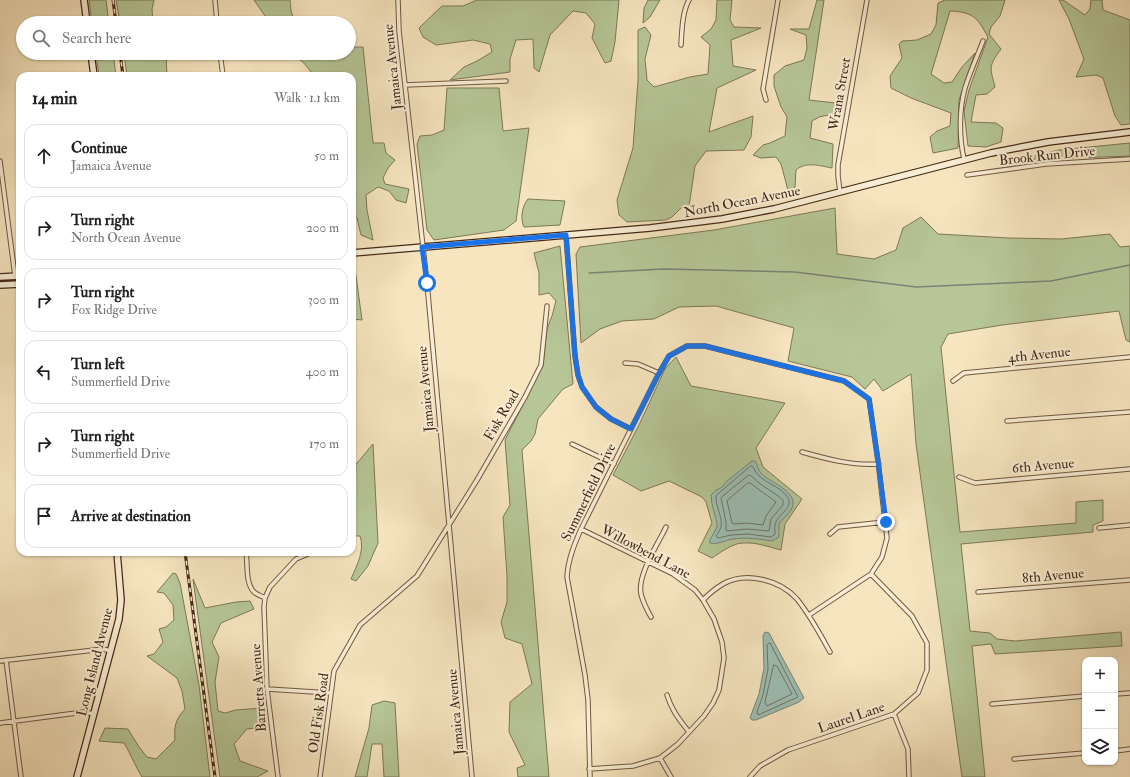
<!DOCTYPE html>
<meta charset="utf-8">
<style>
:root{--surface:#fff;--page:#f6f6f6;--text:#222;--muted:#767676;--line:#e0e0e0}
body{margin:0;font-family:"IM FELL Double Pica",serif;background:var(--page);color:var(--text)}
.controls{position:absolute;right:12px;bottom:12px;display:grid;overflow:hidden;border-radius:8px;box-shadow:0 1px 3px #0004}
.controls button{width:36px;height:36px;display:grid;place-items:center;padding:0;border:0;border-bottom:1px solid var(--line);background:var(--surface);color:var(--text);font:20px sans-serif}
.stop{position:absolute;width:12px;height:12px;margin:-9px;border:3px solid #1a73e8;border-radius:50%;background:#fff}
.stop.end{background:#1a73e8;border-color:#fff;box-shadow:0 1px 4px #0008}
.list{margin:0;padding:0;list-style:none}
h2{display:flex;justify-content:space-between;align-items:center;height:52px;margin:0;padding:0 16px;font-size:17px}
h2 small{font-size:13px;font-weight:400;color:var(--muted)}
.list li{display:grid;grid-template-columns:26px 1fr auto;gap:12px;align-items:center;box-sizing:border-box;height:64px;margin:0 8px 8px;padding:0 8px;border:1px solid var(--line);border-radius:12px}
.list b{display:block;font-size:15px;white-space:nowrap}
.list p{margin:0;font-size:13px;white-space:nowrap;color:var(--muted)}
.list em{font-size:13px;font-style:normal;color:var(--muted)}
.icon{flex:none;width:22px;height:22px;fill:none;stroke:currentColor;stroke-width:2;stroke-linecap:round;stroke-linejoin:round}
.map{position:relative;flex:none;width:1130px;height:777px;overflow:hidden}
.search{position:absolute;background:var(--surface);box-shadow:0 1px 3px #0004;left:16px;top:16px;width:340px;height:44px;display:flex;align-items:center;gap:10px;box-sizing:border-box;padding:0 14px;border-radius:22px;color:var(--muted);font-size:15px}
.panel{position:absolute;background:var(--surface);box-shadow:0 1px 3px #0004;left:16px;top:72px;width:340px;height:484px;border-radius:12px}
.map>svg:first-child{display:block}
.green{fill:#b6c697;stroke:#7d7858}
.water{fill:#9dbfb4;stroke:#798376}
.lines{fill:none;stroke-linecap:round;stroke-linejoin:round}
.shore{stroke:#707466;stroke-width:1}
.stream{stroke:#798376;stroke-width:1.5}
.street-casing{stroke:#705842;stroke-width:5.5}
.secondary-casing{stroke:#442918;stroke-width:8}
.street{stroke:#f9eed5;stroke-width:3.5}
.secondary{stroke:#f9eed5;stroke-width:5.5}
.rail-casing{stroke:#442918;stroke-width:3}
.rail{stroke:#f9eed5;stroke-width:1.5;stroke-dasharray:4.5;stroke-linecap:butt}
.route{stroke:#1a73e8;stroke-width:5}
.labels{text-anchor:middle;stroke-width:4;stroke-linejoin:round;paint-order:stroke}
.street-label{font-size:14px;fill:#442918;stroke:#f9eed5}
</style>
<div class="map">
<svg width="1130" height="777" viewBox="0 0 1130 777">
<rect width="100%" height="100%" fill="#f6e5bf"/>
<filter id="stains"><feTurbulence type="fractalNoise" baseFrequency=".005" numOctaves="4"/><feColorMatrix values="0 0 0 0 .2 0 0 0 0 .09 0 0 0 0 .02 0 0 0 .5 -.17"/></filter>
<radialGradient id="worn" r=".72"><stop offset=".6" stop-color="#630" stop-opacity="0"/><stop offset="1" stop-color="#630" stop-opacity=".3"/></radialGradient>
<!-- green -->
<path class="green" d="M89 0H106L109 23H92Z
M116 0H154L152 9 153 23H120Z
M254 0H290L291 11 295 23H270Z
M477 0H619L615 42 611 61 605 63 592 38 595 24 586 13 573 11 550 35 539 72 534 68 533 39 516 40 510 59V72L450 80 464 67 477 61 492 52 490 44 473 40 436 45 423 37 419 28 442 6H463Z
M648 0H660L650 17 643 23 644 8Z
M717 0H732L730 20 734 27 761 28 731 40 733 66 756 70 717 88 709 132 753 116 751 137 744 150 706 151 695 166 688 213 683 206 672 217 666 220 627 222 619 215 617 200 633 148 638 80V30L645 27 651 35 645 59 647 80 654 87 690 77 708 74 710 45 701 37 711 29 716 20Z
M817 0H824L809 100 836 103 839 113 819 117 812 121 810 138 833 144 832 168C821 166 806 161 796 170L795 187 789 194 781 164 776 157 761 158 753 155 763 145 770 143 785 136 787 117 781 107 774 86V75L785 66 804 60 807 48 806 35 790 29H809Z
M945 0H1005L1000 16 991 27 989 34 1001 49C988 67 990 67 995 87L987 94 976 95 971 122 996 123 1003 128 1001 142 986 147 968 146 964 111 969 90 988 37C977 17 973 12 950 11L931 74 944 83 952 82 962 67 975 53 959 100 958 148 933 153 930 137 937 131 950 126 951 113 911 98 891 88 890 76 902 58 899 44 902 41 917 40 931 34 936 25 938 3Z
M1059 0H1063L1085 15 1090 9 1091 0H1102L1103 10 1130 20V124L1121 125 1115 116 1103 78 1096 75 1076 77 1084 59 1069 19Z
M349 47H363L373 143H384L386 153 395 160 388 168 383 178 385 184 409 189 406 203 396 200 389 191 378 187 366 195 367 210 373 240 361 235 357 218 352 215V199L356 194 352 169V76H314C300 57 299 56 276 55V53H349Z
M96 53H113L116 76H99Z
M124 53H166L167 76H127Z
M447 88H499L503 131 529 128 516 221 504 230 434 240 427 230 417 144 420 136 432 135 444 130Z
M1130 143V156L1018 160 1059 150Z
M528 199 565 201 560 225 524 227C520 219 522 206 528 199Z
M835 208 837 254 874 259 896 250 903 228 921 217 938 234 1009 238 1061 239 1110 234 1120 247 1130 246V342L1126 340 1119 311 1002 325 948 334 941 347 960 532 1076 523V502L1103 500V521L1093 525V532L961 544 970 631 990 633 997 639 1015 641 1121 632 1122 646 995 654 991 644 972 646 985 777H962L916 444 911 374 883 391 874 379 865 389 852 377 788 361 794 328 716 306 679 307 654 319 622 321 600 329 581 343 576 254 580 247 714 230Z
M560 246 573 384 563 389 538 419 535 434 531 441 522 450 549 777H518L517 768 525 765 509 732 510 702 532 684 522 644 505 638 501 622 507 602V576L503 517 510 505 505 440 543 365 547 329 552 316 556 301 549 293 539 295V273L534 253Z
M354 261 362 320 352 319V262Z
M676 357 691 386 785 403 756 448 763 467 802 499 785 524 781 550C769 547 756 542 743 543 733 543 721 552 712 558L698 551 712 523 706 502 702 497 669 481 641 491 613 475 639 425 665 369Z
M373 444 378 543 368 566 356 581 351 579C357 565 365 550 360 536H354L352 535V469Z
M173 573 176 574 180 583 199 685 210 777H142C135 766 131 754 124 743L99 741 105 728 128 729 139 747 147 757 156 759 175 740C174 727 175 720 185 709L182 691 177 678 147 656 154 654 163 642 159 629 166 627 174 620 173 605 164 593 157 592Z
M193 579 205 608 236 602 250 601 254 609 221 623 212 642 219 657 215 682 218 711 225 713 236 710 262 708 263 727 247 729 234 744 240 761 268 771 257 777H220Z
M384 701 395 703 399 777H384L382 744H372L367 777H355L369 728 372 705Z"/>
<!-- water -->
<path class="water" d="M752 461H755C758 466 758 471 763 475 772 483 801 493 791 510 788 515 782 519 779 524V537L772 541C759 539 746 537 733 539 725 540 718 545 710 543V540L717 527V523L712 504 711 495 715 491 722 487 727 481Z
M765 632 769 633 804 698 799 702 756 720H752L750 718 759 694 764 668 763 636Z"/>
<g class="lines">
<!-- shore -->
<path class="shore" d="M751 466 753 467C760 484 780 484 788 498 793 508 779 514 776 522 774 525 775 530 775 534L771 537 748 534 731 535 718 538 716 536C718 533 720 530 721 527 723 517 715 506 716 496Z
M749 475C753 476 755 480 759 483 767 489 775 493 783 500V505L771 519 769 531 747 529 727 531 726 529V522L721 498Z
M748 483H750L776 502 766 516 763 525 747 523 734 524 732 523 727 501Z
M770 643 798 697 758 715 757 712 763 695 768 669 767 645Z
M774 665 777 666 792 694 767 706 765 703Z"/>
<!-- stream -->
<path class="stream" d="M589 273 663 269 795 272 916 287 1051 281 1130 265"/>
<defs>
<path id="street" d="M215 0 217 23
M398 0 399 31 427 283 472 777
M681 45C682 30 682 13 689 0
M220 53 223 76
M405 85 506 81
M766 100 763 89 778 0
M964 159C959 137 959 110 965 88 970 72 977 57 983 41
M0 161 15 276
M967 175 1046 164 1130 159
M840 192 838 176V165L867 0
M566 235 575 356 578 375 582 387 596 407 611 419 631 429
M625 363 638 364 659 373
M953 381 964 373 1130 357
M1007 421 1130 412
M572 444 614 464
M802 452C827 459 853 466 879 464
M959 477 975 483 1130 469
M1099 528 1130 525
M581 529 673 574 695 590 703 600 714 619 722 642 724 658 719 690 713 703 704 716 678 744 660 758 633 766 589 769
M830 534 838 527 885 522
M246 552C248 564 245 583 254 592 257 595 262 596 265 598
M978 592 1130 580
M703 600C709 594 716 588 723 584 746 571 780 580 797 599 810 615 820 634 830 652
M651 617C647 610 643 602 641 594 637 575 658 544 666 527
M6 660 21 777
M0 661 103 649 111 651
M267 689 331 693
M1115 694 1130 693
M667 695C672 711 679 719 689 732
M992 704 1085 696
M894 714 908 749 909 777
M0 723 84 712 94 714
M1115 751 1130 749
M660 758 671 777
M1014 759 1085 753
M278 777 267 689 264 607 265 598 270 587 296 559 308 554
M320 777 334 671 360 625 417 576 477 480 525 397 541 365 547 306
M590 777 588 700 585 675 567 577C568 560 574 545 581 529L658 375 669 356 687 346H705L844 381 869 399 878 461 887 538 882 557 871 574 809 615
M750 777 760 766 788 750 894 714 918 693 927 670V643L912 616 871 574"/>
<path id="secondary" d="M84 0 87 23
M91 53 94 76
M352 253 650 228 722 219 774 209 991 153 1048 142 1130 132
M0 277 20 276
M0 285 20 284
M77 777 119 619 121 600 117 552"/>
</defs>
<!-- street casing -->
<use href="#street" class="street-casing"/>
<!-- secondary casing -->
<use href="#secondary" class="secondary-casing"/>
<!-- street -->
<use href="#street" class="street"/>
<!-- secondary -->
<use href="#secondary" class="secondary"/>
<defs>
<path id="rail" d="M113 0 116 23
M120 53 123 76
M185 552 215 777"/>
</defs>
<!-- rail casing -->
<use href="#rail" class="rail-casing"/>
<!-- rail -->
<use href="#rail" class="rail"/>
</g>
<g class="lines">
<!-- route -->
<path class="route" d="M427 283 422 247 566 235 575 356 578 375 582 387 596 407 611 419 631 429 658 375 669 356 687 346H705L844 381 869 399 878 461 886 522"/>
</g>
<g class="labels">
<!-- street labels -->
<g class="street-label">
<text transform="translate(392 67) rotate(-96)" y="5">Jamaica Avenue</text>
<text transform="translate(839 94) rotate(-80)" y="5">Wrana Street</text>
<text transform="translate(1047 155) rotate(-6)" y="5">Brook Run Drive</text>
<text transform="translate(742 201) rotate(-11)" y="5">North Ocean Avenue</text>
<text transform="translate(1039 354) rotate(-6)" y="5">4th Avenue</text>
<text transform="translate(425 389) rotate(-95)" y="5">Jamaica Avenue</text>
<text transform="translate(501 415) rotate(-60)" y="5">Fisk Road</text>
<text transform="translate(1043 465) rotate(-5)" y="5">6th Avenue</text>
<text transform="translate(588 492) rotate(-64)" y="5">Summerfield Drive</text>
<text transform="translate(646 551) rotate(28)" y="5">Willowbend Lane</text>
<text transform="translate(1053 575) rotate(-5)" y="5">8th Avenue</text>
<text transform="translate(94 662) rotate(-76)" y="5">Long Island Avenue</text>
<text transform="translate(258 688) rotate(-94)" y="5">Barretts Avenue</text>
<text transform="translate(455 712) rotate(-95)" y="5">Jamaica Avenue</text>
<text transform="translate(318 713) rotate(-82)" y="5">Old Fisk Road</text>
<text transform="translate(851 717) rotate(-19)" y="5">Laurel Lane</text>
</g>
</g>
<rect width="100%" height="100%" filter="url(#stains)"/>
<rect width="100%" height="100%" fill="url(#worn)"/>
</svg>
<div class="controls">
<button>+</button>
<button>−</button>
<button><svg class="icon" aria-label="layers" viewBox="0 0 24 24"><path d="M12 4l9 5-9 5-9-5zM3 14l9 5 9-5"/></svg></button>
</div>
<div class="stop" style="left:427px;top:283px"></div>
<div class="stop end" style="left:886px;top:522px"></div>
<div class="search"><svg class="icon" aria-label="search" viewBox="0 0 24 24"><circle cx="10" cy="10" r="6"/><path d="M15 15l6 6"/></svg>Search here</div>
<section class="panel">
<h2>14 min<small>Walk · 1.1 km</small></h2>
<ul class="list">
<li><svg class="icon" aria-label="ahead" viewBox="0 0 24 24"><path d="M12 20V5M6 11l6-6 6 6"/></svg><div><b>Continue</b><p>Jamaica Avenue</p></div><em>50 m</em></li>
<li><svg class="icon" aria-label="right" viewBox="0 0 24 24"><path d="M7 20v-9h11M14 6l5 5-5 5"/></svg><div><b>Turn right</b><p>North Ocean Avenue</p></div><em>200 m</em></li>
<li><svg class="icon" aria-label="right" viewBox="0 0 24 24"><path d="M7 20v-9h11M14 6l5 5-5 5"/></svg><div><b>Turn right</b><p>Fox Ridge Drive</p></div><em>300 m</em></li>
<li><svg class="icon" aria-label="left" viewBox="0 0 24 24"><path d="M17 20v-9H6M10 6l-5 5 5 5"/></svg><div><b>Turn left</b><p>Summerfield Drive</p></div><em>400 m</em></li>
<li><svg class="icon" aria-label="right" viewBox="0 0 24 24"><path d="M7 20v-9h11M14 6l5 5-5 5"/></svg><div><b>Turn right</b><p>Summerfield Drive</p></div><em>170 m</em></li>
<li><svg class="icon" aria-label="arrive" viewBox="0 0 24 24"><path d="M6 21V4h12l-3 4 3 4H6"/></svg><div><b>Arrive at destination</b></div></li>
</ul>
</section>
</div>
